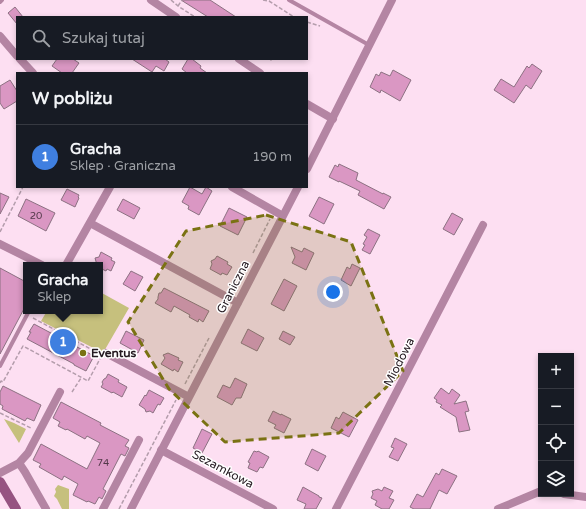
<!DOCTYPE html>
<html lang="pl">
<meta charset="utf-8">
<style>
:root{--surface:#171b24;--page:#242831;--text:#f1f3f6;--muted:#9ea1a6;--line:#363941;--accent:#ea580c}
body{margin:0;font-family:"Varela Round",sans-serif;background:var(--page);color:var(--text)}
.controls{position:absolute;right:12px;bottom:12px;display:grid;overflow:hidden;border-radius:0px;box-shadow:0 2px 6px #0003}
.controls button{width:36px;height:36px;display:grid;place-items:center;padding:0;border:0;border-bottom:1px solid var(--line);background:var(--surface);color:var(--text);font:20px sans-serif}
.you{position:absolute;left:333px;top:292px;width:14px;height:14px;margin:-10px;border:3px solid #fff;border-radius:50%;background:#1a73e8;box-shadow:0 0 0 6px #1a73e833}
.badge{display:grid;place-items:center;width:26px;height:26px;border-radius:50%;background:var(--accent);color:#fff;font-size:13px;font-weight:700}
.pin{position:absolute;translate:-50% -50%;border:2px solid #fff;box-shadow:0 1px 4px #0006}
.popup{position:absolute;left:23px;top:262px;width:80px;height:52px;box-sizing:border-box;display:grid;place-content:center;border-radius:0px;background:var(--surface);filter:drop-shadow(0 1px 3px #0005);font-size:13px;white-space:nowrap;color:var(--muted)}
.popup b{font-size:15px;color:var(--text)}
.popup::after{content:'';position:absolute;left:50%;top:100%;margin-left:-8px;border:8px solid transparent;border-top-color:var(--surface)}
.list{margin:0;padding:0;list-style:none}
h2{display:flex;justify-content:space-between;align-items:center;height:52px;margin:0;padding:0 16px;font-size:17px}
h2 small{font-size:13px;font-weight:400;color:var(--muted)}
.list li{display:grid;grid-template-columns:26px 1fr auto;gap:12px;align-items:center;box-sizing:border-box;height:64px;padding:0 16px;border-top:1px solid var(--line)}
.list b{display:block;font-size:15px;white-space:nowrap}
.list p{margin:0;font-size:13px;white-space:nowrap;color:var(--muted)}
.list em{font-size:13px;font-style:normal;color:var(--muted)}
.icon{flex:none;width:22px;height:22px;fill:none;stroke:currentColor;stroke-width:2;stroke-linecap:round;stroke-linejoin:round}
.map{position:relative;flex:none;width:586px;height:509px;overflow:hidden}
.search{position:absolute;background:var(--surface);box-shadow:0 2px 6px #0003;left:16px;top:16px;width:292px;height:44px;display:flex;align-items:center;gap:10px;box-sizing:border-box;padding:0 14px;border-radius:0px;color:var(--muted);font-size:15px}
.panel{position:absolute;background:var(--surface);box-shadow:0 2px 6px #0003;left:16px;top:72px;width:292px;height:116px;border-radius:0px}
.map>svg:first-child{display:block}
.green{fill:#c6c07d}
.building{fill:#da97c3;stroke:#8c7182}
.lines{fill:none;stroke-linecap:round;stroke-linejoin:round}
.path{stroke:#b49dac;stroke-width:1.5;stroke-dasharray:4 2;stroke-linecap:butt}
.lane{stroke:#b485a3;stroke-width:4}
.street{stroke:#b485a3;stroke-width:8}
.secondary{stroke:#965381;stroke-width:10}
.marked{fill:#7a7213;fill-opacity:0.2;stroke:#7a7213;stroke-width:3;stroke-dasharray:8 5;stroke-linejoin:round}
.poi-dot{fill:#7a7213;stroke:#fff;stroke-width:1.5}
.labels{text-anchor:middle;stroke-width:3;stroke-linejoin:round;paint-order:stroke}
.number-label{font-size:10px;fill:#523849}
.street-label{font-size:12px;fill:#241920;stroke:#fff}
.poi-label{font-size:12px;font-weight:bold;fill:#241920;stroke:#fff;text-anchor:start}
</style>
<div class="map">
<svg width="586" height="509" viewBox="0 0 586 509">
<rect width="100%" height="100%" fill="#fddff2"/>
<!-- green -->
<path class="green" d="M100 292 129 308 103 353 41 321 47 311H100Z
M4 419 14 423 26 429 19 443Z
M58 485 69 489V509H62L57 499 54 496 56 492 55 489Z"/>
<!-- building -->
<path class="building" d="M181 0H210L236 17H208Z
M15 7 23 17H17V24L8 13Z
M57 59H73L79 63 72 73H62L52 66Z
M132 59H165L169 62 164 71 156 66 152 72Z
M188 59H192L201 66 200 68 207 73H187L182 69Z
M532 64 542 71 531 89 526 85 514 103 494 90 501 79 514 87 527 66 529 68Z
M393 70 411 80 400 101 381 90 380 93 370 87 376 74 379 76 381 72 390 76Z
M10 80 17 91V101L4 109 0 103V86Z
M339 164 358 173 356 180 383 194V193L391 197 384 209 358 195 360 191 339 181V182L329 177 335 165 338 167Z
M190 187 202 194 206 187 212 191 199 215 188 209 189 206 182 202Z
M67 189 79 195 78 197 79 198 75 207 61 200Z
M0 193 9 197 0 214Z
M319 197 334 204 324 224 309 216Z
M26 199 55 213 46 231 18 216Z
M123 199 140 208 134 219 117 210Z
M229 208 247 217 238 235 220 226Z
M452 213 463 219 454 235 443 229Z
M368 229 380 235 370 254 362 250 365 245 363 244 367 237 364 235Z
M291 247 302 252 304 248 314 253 306 270 292 263 295 257Z
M101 252 112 258 111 260 115 262 111 271 107 269 106 271 100 268V265H97L95 258 99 257Z
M217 256 228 262 227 264 232 267 227 275 222 273 221 275 210 269 212 264 211 261 215 259Z
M352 264 360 268 351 286 341 280 347 267 350 269Z
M0 268 26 282V305L0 354Z
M131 271 143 277 135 291 123 284Z
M284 279 297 286 284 311 271 304Z
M164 288 209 311 203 322 199 319 198 322 189 317 190 315 174 306 171 312 155 303 158 299V297L159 293H161Z
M34 324 94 356 86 371 74 365V364L27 339 31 332H29Z
M248 329 264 338 257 351 241 343Z
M126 331 144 340 138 353 120 343Z
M283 331 295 337 290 345 279 339Z
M168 353 179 358 178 360 183 362 178 372 174 369 173 371 161 364 165 358 163 355Z
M108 374 119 380 118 382 127 387 122 397 113 392 112 393 101 387 103 384 102 382 104 379 106 378Z
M235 378 247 384 241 398H236L232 405 217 397 223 385 230 388Z
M3 386 41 405 34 421 27 418 25 421 2 409 3 406 0 404V392Z
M441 388 449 394 452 389 460 395 454 404 466 401 469 411 465 412 470 430 459 432 456 417 440 407 442 405 436 402 437 400 434 398Z
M149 390 164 398 160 405 158 404 153 413 150 411 146 412 145 409 139 405 145 395 146 396Z
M61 402 101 423 100 425 129 440 125 446 129 448 125 456 121 454 103 489 106 491 102 499 99 497 95 504 88 501 87 502 73 495 78 484 64 476 62 480 39 467 41 464 33 460 41 444 87 469 100 443 87 436 85 439 67 429 66 430 58 426 60 422 53 418Z
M273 411 281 415V414L291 419 284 433 274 428 276 425 268 421Z
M343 412 358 420 349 437 331 428 336 417 339 419Z
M202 429 212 434 202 453 193 448Z
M395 438 407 444 398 461 389 457 394 448 391 447Z
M312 449 326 456 318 471 305 464Z
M254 451 257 452 258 451 269 457 263 468 260 467 257 472 248 468 250 463 248 462Z
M442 469 457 476 447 494 439 490 430 509H414L410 507 417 494 423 497 436 473 439 475Z
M303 487 319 496V497L322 498 316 509H304L306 504 297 500Z
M384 487 393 491 389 498 394 500 389 509H382L375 505 377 501 371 498 373 494 372 491 378 489 382 491Z"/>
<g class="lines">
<!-- path -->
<path class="path" d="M171 0 178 6 195 17
M263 0 269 1 294 17
M178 6 182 0
M307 22 320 26
M270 59 271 60V59
M0 232 23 187
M253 253 270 219
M222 313 225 306
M33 318 98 353
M0 383 1 381 3 382 23 346 88 381 100 359
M185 384 209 338
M72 392 81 378
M0 413 31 428
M119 509 176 400"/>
<!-- lane -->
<path class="lane" d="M289 0 369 45
M0 2 2 0
M0 366 29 311"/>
<!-- street -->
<path class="street" d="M151 0 176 17
M0 36 17 56
M20 59 33 73
M239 59 260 73
M307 104 333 119
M307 169 392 0
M232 187 283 216
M90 223 238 303
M0 244 42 265
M66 265 110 187
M106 353 189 397
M161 450 273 509
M19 463 25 472 46 509
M0 473 19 463 28 453 60 392
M564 494 586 497
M103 509 139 440
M131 509 298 187
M336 509 483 225
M498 509 541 491"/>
<!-- secondary -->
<path class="secondary" d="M0 482 16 509"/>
</g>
<!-- marked area -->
<path class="marked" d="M266 215 351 242 403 371 339 433 225 442 169 389 128 322 186 231Z"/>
<!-- markers -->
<circle class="poi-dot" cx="83" cy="353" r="4"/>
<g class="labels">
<!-- number labels -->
<g class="number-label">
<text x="36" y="219">20</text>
<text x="103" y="466">74</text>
</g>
<!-- street labels -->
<g class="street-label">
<text transform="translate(233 287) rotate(-63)" y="4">Graniczna</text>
<text transform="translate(399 362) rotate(-63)" y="4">Miodowa</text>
<text transform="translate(223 469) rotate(28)" y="4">Sezamkowa</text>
</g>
<!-- poi labels -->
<g class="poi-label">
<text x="91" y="357">Eventus</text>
</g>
</g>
</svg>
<div class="controls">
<button>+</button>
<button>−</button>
<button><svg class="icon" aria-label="locate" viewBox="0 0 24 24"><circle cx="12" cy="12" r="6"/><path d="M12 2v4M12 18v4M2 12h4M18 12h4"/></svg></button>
<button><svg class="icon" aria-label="layers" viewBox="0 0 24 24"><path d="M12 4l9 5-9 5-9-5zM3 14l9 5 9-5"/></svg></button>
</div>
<div class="you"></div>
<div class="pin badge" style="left:63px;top:342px;background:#3f7fe0">1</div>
<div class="popup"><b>Gracha</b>Sklep</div>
<div class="search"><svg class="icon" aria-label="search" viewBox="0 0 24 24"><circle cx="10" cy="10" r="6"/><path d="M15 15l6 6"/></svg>Szukaj tutaj</div>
<section class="panel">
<h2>W pobliżu<small></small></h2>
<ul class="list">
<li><span class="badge" style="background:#3f7fe0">1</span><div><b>Gracha</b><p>Sklep · Graniczna</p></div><em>190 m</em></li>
</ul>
</section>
</div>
